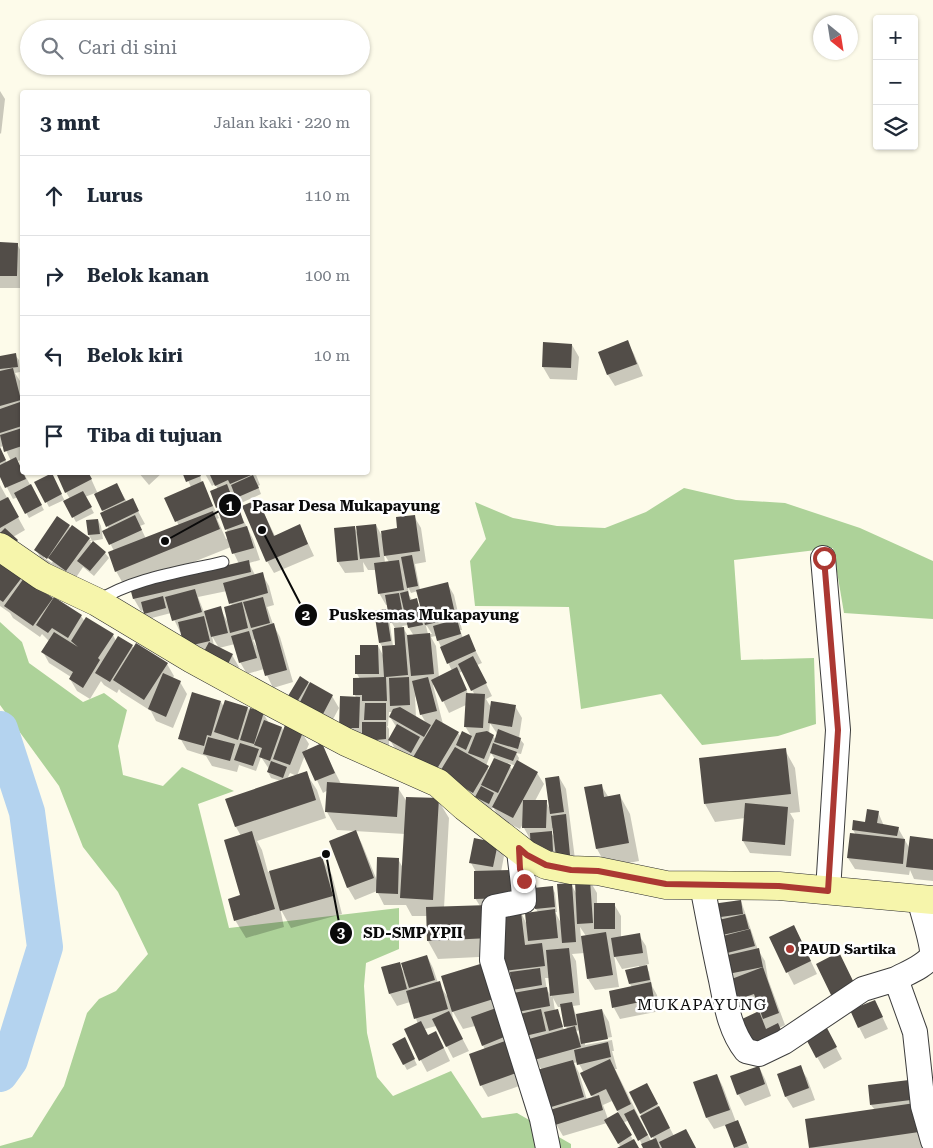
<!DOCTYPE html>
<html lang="id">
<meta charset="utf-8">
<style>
:root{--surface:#fff;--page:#f6f6f7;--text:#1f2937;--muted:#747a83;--line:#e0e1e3}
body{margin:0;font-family:"Roboto Serif",serif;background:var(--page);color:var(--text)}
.controls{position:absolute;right:15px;top:15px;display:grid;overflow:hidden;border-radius:5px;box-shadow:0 1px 4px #0004}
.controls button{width:45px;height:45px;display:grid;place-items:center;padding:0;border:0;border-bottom:1px solid var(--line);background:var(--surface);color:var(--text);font:25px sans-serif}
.compass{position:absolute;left:813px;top:15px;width:45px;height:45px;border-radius:50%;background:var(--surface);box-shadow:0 1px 4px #0004;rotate:150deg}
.stop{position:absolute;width:15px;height:15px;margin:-11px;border:4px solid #ab3832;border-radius:50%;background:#fff}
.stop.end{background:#ab3832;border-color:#fff;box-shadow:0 1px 5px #0008}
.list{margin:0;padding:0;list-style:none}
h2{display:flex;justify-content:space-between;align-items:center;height:65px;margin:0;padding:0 20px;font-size:21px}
h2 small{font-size:16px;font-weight:400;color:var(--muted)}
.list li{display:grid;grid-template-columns:32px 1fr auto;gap:15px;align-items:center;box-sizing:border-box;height:80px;padding:0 20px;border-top:1px solid var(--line)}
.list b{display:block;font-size:19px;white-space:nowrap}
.list em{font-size:16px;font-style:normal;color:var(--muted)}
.icon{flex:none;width:28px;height:28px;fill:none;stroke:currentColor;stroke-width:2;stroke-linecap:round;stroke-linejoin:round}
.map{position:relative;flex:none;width:933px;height:1148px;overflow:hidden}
.search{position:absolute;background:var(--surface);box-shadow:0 1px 4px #0004;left:20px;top:20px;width:350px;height:55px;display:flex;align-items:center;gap:12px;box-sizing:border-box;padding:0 18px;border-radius:28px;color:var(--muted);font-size:19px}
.panel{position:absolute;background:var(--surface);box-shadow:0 1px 4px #0004;left:20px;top:90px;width:350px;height:385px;border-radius:5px}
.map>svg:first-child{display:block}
.forest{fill:#add299}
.shadow{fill:#0003;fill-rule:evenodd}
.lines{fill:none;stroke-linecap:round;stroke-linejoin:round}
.river{stroke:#b4d3ef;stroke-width:36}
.building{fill:#524d48}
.lane-casing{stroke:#3d3d3d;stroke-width:13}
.street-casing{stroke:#3d3d3d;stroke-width:26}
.secondary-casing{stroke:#2c2c2c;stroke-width:29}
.lane{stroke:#fff;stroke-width:11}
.street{stroke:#fff;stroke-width:24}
.secondary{stroke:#f6f5ab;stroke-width:28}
.route{stroke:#ab3832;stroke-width:6}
.poi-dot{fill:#ab3832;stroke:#fff;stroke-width:2}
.labels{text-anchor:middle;stroke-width:5;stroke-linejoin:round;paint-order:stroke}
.poi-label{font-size:14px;font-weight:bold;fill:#0a0a0a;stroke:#fff;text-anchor:start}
.quarter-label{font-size:16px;letter-spacing:1px;fill:#0a0a0a;stroke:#fff}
.leader{fill:none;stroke:#0a0a0a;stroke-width:2}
.callout-dot{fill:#0a0a0a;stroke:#fff;stroke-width:2}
.mark-label{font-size:15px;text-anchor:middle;font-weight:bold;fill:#fff}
.callout-label{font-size:15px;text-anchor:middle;font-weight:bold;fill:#0a0a0a;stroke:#fff;stroke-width:5;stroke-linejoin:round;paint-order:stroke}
</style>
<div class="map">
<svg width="933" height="1148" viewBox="0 0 933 1148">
<rect width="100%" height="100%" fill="#fdfbea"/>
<!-- forest -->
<path class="forest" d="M684 488 736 500 785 503 860 528 933 561V619L844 613 833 548 734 560 741 660 814 658 816 724 778 736 702 745 661 694 581 709 569 607 475 606 470 561 486 539 475 502 513 518 557 526 605 528 646 512Z
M0 622 22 642 29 663 83 702 104 693 127 710 118 746 123 775 163 786 182 767 234 791 198 804 229 928 399 908V949L366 963 364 986 367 1033 377 1077 393 1096 451 1071 482 1118 517 1113 571 1144V1148H0V1146L32 1137 64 1086 87 1013 99 999 116 991 148 954 118 892 83 847 59 786 0 705Z"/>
<!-- shadow -->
<path class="shadow" d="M0 91 5 99 1 134 0 133Z
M0 244H17L22 253V288H0Z
M627 342 634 354 643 376 615 386 608 375 600 353Z
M572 345 579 357 577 380 550 379 543 367Z
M15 355 19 360 20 372 15 373 20 381 22 394V460L17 461 44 510 29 518 18 497 13 499 0 474V449L7 463 11 461 4 446 0 447V357Z
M88 472 98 494 117 485 127 502 132 500 145 524 140 526 146 539 179 526 166 498 191 487 184 472H199L202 483 219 518 217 519 226 539 228 538V533L218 507V489L215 484 212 486 204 472H255L260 485 258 486 261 494 241 503 235 492 230 494 253 539 260 560 249 563 255 575 262 574 269 586 274 605 267 607 273 624 280 637 293 682 273 688 264 669 247 674 240 662 235 644 219 648 212 636 214 646 232 655 239 667 232 681 209 669 182 632H180L171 613 148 619 144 610 141 611 134 599 132 589 239 564 231 547 126 589 116 571 114 551 104 531 109 529 101 514 104 512 95 493 85 497 94 513 76 522 64 500 49 507 36 482 51 475 65 501 70 499 66 492ZM227 591 232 606 227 621 220 608 204 612 198 597ZM256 639 257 648 253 640Z
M138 472H163L149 485Z
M0 485 25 530 13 537 20 546 0 539Z
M258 501 275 536 300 526 314 556 274 573 267 561Z
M414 516 421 528 426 562 415 564 420 590 447 583 454 595 462 630H460L463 638 468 636 482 663 477 665 492 696 486 699 492 709 515 706 522 718 519 738 524 744 521 754 516 753 519 758 518 762 537 773 544 784 535 801 546 802 550 809 559 777 566 789 576 867 564 868 530 839 524 828V822L520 829 500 819 493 807 492 809 480 803 397 752 390 740 397 728 390 717 393 712H389L388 726H387L389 729V745H380L340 727 356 698 355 695 360 679 357 674V656H361L378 646 384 657 383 648 380 643 385 610 390 618 388 605H386L379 593 377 570H368L363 562 364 572 345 573 338 562 354 527 358 534 376 525 383 538 399 529ZM384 554 389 562 385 563ZM408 587 411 593 418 591 421 608 416 599 412 600 409 595ZM389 618 395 628 396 646H393ZM408 625 409 628 414 636H408L402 626ZM426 626H427L432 634H428ZM436 636 452 671 439 677 436 646 431 637ZM463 671 472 690 475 695 469 696 459 673ZM435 684 449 713 466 705 465 726 471 736 461 737 458 733 443 724 433 685ZM415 695 421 714 427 725 416 718ZM490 723 498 735 496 740 493 736 489 734ZM491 753 495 759 489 770 486 766ZM508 763 516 766 513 771ZM552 828H554L556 839 552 834Z
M98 520 101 526 103 539 92 541 89 535 87 522Z
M69 526 71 529 72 527 92 541H90L92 544 105 553 109 558 94 576 83 567 73 582 43 562 36 550ZM44 555 53 561 52 563 44 558Z
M0 561 23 579 81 616 85 622 113 635 116 641 132 646 134 649 167 664 174 676 172 679 180 682 187 694 173 728 156 721 151 711 121 692 119 689 117 693 104 685 101 681 90 699 77 691 70 679 71 677 49 663 43 652 49 641 42 634 40 637 13 618 10 613 0 606Z
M308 683 310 685 332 696 339 708 330 725 292 702Z
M226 701 248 708 250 712 263 713 269 723 282 728 284 732 302 733 309 744 306 751 321 744 341 784 398 788 407 802 438 800 449 818 444 908 480 906 475 898 476 872 471 863 497 844 504 856 501 872 528 927 538 912 536 909 552 887 555 893 557 912H555L561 923 571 884 577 895 590 881 597 893V904H614L621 916V938L639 935 646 946 649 964 645 965 649 972 652 986 657 995 660 1011 620 1019 614 1008 632 987 630 984 640 968 639 966 622 969 614 955 619 987 595 990 588 979 585 953 572 954 576 961 580 1005 573 1006 576 1015 602 1010 609 1022 612 1037 585 1042V1045L612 1040 614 1051H612L617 1069H615L651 1141 654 1140 630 1093 653 1096 674 1136 696 1148H644L629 1120 623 1123 638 1148H621L607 1123 563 1136 556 1124 542 1070 535 1060 526 1035 516 994 499 956 438 959 428 941 427 916H412L406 905H384L377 891 355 900 348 888 330 841 356 832 362 844 378 883 398 859 403 868 405 834 337 830 327 812 328 790 323 793 305 755 297 776 306 773 317 790 326 818 257 841 262 850 268 872 321 857 332 875 342 914 291 928 280 908 284 927 246 938 235 920 242 896 241 836 236 827 227 800 281 781 271 778 268 772 269 769 261 757 256 771 239 765 237 772 212 766 206 756 187 750 180 738 221 702 224 707ZM290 773 297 776 287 779ZM580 927 586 936 581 937ZM545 978H550L552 997 547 990ZM553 998 558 1007H562L567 1030 564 1031 560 1016 557 1010 555 1011ZM580 1030 581 1040 576 1031ZM578 1062 584 1073 582 1074 593 1098 587 1100 579 1073 574 1063ZM612 1101 619 1113 608 1119 603 1105Z
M785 750 795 768 800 812 790 813 794 820 791 856 750 853 743 841 745 818 715 822 705 804Z
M601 785 609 798 620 796 630 814 639 861 607 867 597 849Z
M878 812 884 826 898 828 910 849 933 840V881L914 879 910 870 909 875 855 869 848 858 856 835 853 830 866 823Z
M741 901 758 950 765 961 768 979 785 1025 779 1028 784 1037 741 1020 761 1012 759 1006 744 1011 737 999 715 918Z
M770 938 800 939 817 974 794 985Z
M427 956 433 968 438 983 447 996 489 962 522 1085 488 1097 481 1085 485 1050 475 1026 463 1029 452 1010 453 1021 469 1051 453 1058 436 1026 425 1029 428 1036 442 1044 450 1061 427 1072 405 1030 418 1024 410 1002 397 1006 390 994 383 968 399 964 404 972Z
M875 1001 888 1029 865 1039 859 1027Z
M833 1042 842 1059 824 1069 817 1057Z
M393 1044H407L417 1065 407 1070Z
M759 1067 765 1079 771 1096 745 1106 738 1094Z
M800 1067 807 1078 815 1100 793 1108 786 1097 779 1074Z
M717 1075 723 1087 736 1122H738L741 1127 749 1148H736L726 1125 714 1129 707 1118Z
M908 1082 929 1148H810L875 1110 871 1105Z"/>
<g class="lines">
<!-- river -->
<path class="river" d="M0 729 27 812 45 947 10 1060 0 1074"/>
</g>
<!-- building -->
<path class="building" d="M0 242 18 243 17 276H0Z
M628 340 637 364 607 375 598 352Z
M543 342 572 344 571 368 542 367Z
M16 353 18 367 0 369V356Z
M13 368 21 400 0 406V371Z
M20 402 22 410V426L0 433V409Z
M22 428V446L4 452 0 435Z
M0 447 6 460 0 463Z
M16 457 26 479 5 488 0 477V465Z
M62 472H88L92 479 65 493 57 475Z
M182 472H199L201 476 186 482Z
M216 472H256V473L230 484 228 480 215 486 210 475Z
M52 473 62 494 45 503 34 482Z
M253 475 259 488 236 498 231 485Z
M203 481 213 506 175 522 164 498Z
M117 483 125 500 102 511 94 494Z
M31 484 42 505 25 514 14 493Z
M227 484 233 500 216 508 210 491Z
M83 491 92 507 72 518 63 501Z
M8 497 19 517 0 528V501Z
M133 498 139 511 106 527 100 513Z
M258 499 274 536 300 524 308 544 266 562 242 506Z
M238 505 244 523 225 530 218 511Z
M213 511 220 529 115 572 108 552Z
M135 515 142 530 109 545 102 531Z
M415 515 420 551 384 556 381 531 397 528 396 517Z
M57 516 70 525 47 559 34 550Z
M98 519 100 534 88 535 86 520Z
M376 524 380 557 360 559 356 526Z
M72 525 90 538 66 571 48 558Z
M247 526 254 548 232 554 225 532Z
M355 526 358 560 337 562 334 528Z
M5 528 18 540 10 549 0 539V533Z
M93 541 106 552 90 571 77 561Z
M412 555 418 586 407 588 401 557Z
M0 560 23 576 3 602 0 600Z
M249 560 251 572 133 599 130 588Z
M399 560 404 590 378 594 374 563Z
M263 572 268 593 229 604 223 583Z
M24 578 53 598 33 626 4 606Z
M448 582 456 618 425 625 416 590Z
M195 589 202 612 172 621 165 597Z
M408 591 410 600 417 598 423 625 408 628 400 593Z
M399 593 404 620 390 623 385 595Z
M163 596 166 608 144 614 141 602Z
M54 597 82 615 68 638 52 628 48 633 36 625Z
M263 597 270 623 251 628 243 602Z
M242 602 248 628 230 633 224 607Z
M221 606 228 633 211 637 204 611Z
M386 609 391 641 379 643 374 611Z
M204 616 210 641 184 647 178 622Z
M86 617 114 634 98 658 100 660 83 688 69 679 73 672 41 652 54 632 78 647 71 641Z
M457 619 461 634 437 641 433 626Z
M274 623 287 670 265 676 252 630Z
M404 627 408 675 386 677 387 701H362V695H353V678L384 677 382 646 395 645 394 628Z
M249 631 257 658 239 663 231 636Z
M430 633 434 674 411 676 407 635Z
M469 634 476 651 447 664 440 647Z
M118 636 133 645 110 682 95 673Z
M209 642 233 654 225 670 201 657Z
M136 643 168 663 144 700 113 680Z
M360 645H378L379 674H355V655H360Z
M473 656 487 683 471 691 458 664Z
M457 667 467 690 442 702 431 680Z
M163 673 181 681 166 717 148 709Z
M300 676 309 682 297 702 288 696Z
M409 677 410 705 390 706 389 678Z
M428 677 437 711 420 715 412 681Z
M310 682 333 695 323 714 300 702Z
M192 692 221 701 211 736 207 735 204 746 178 739Z
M466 693 485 694 483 728 464 727Z
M340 696 360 697 359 728H339Z
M225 700 248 707 238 740 214 732Z
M491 701 516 705 512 727 488 723Z
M365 703H386V720H364Z
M400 707 431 725 424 737 389 717 393 709Z
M250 708 264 712 254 744 240 740Z
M436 719 459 732 435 772 412 759Z
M264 720 282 727 270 761 259 757 262 748 254 745Z
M362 722H386V739L376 740 362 735Z
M397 724 420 737 411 753 388 740Z
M285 725 303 732 290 765 273 759Z
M498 729 521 738 518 749 494 742Z
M462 731 472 736 466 750 456 745Z
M487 731 494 735 484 759 468 753 476 733Z
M208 737 235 744 230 761 203 754Z
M240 743 259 749 253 766 234 760Z
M322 743 335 773 315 781 302 752Z
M493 743 517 752 513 761 490 753Z
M455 747 489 766 473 793 439 773Z
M786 748 791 794 704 804 699 758Z
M494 758 511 765 498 793 481 785Z
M517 760 538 772 513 818 492 807Z
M271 761 287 767 283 778 267 772Z
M307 771 316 800 235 827 225 799Z
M559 776 564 812 550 814 545 778Z
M327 782 399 787 397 817 325 812Z
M602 784 604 797 620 794 629 843 596 849 584 787Z
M481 786 494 793 489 804 475 797Z
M406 797 439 798 433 900 400 898Z
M523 800H547L546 828H522Z
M745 803 788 807 785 845 742 841Z
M867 809 879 811 877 823 899 827 897 836 852 830 853 820 865 822Z
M566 814 570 855 556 857 551 816Z
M356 830 374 878 347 888 329 841Z
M252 831 275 909 234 921 228 899 240 895 224 840Z
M552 831 553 851 531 853 530 833Z
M850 833 905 839 903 864 847 858Z
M910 836 933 839V870L906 867Z
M474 838 498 843 493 867 469 863Z
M322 856 333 896 280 911 269 871Z
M377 857 399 858 398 894 376 893Z
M513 870 514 898 474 899V871Z
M590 880 593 923 577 924 575 881Z
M572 883 576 942 562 943 557 884Z
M553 886 555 907 535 909 533 888Z
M741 900 743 914 713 918 712 904Z
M594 903H615V929H594Z
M489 905 490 938 427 941 426 907Z
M555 909 558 938 528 941 525 913Z
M521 912 525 945 542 943 545 966 504 971 497 915Z
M745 914 749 929 718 936 714 921Z
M794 925 811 961 786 973 769 937Z
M750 929 755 946 723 954 719 937Z
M606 932 613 975 587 979 581 936Z
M640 933 643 953 614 957 611 938Z
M569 948 574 993 550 996 546 950Z
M759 948 763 967 728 974 724 956Z
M839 952 856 987 833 999 816 964Z
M427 955 435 980 409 988 401 963Z
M490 961 503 996 452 1012 441 976Z
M400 962 407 989 389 994 381 967Z
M647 965 650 980 629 984 625 970Z
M763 967 779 1013 763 1019 754 994 736 1000 729 980Z
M540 968 542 985 512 990 510 972Z
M440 981 448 1009 414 1019 406 991Z
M651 982 654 999 612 1008 609 991Z
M547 987 550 1006 517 1012 513 993Z
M875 1000 883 1017 858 1028 850 1010Z
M572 1002 577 1025 564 1027 560 1004Z
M499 1007 509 1035 482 1046 471 1017Z
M541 1009 546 1031 525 1036 520 1014Z
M558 1009 563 1027 549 1031 544 1012Z
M602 1009 608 1039 581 1044 576 1014Z
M449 1011 463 1039 446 1047 432 1019Z
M759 1011 766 1029 778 1023 784 1037 753 1051 740 1020Z
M421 1021 428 1035 436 1031 444 1048 419 1061 404 1029Z
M575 1026 581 1047 534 1060 529 1039Z
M827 1028 837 1047 816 1058 806 1039Z
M405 1037 415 1059 403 1065 392 1044Z
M505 1041 516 1073 480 1086 469 1054Z
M608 1042 611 1057 577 1065 574 1050Z
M610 1059 631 1104 617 1111 606 1089 591 1096 580 1073Z
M573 1060 584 1097 548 1108 537 1070Z
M801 1065 809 1088 785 1097 777 1074Z
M759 1066 765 1084 737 1095 730 1076Z
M717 1074 730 1110 706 1118 693 1082Z
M909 1080 911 1100 870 1105 868 1085Z
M647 1083 658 1104 640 1114 629 1092Z
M599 1095 603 1110 555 1125 550 1110Z
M915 1103 919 1132 809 1148 805 1119Z
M659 1106 670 1128 651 1138 640 1116Z
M634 1109 648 1135 638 1141 624 1114Z
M618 1112 632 1135 618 1144 604 1120Z
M738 1120 747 1143 734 1148 725 1125Z
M686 1129 696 1148H662L659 1142Z
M656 1138 660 1148H643L641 1144Z
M634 1139 639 1148H617Z"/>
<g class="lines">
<defs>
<path id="lane" d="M98 601C134 578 182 572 223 562"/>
<path id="street" d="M823 558 838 730 828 891
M519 848C520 866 524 883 524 901L494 907 492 960 542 1119 548 1148
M702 885C708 917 714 948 721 980 726 1005 730 1031 746 1051L759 1054 784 1042 863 989 896 979
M919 899C922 910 933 945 932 955 926 966 907 973 896 979L915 1032 923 1106 933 1141"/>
<path id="secondary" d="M0 547 42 576 97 602 192 659 267 700 346 742 438 783 465 807 527 855 546 865 571 870 598 871 666 885 779 886 933 900"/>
</defs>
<!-- lane casing -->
<use href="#lane" class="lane-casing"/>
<!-- street casing -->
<use href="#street" class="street-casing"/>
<!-- secondary casing -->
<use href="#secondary" class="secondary-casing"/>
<!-- lane -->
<use href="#lane" class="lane"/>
<!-- street -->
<use href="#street" class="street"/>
<!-- secondary -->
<use href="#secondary" class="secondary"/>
</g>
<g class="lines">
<!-- route -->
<path class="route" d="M524 881 520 869 519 848 527 855 546 865 571 870 598 871 666 884 779 886 828 891 838 730 824 558"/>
</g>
<!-- markers -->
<circle class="poi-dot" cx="790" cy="949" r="5"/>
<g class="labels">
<!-- poi labels -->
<g class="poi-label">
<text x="800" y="954">PAUD Sartika</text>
</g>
<!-- quarter labels -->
<g class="quarter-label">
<text x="702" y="1010">MUKAPAYUNG</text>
</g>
</g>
<!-- callouts -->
<path class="leader" d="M165 541L230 505M262 530L306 615M326 854L341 933"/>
<g class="callout-dot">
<circle cx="165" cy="541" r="5"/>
<circle cx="262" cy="530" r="5"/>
<circle cx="326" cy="854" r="5"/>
<circle cx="230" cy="505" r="12"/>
<circle cx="306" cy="615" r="12"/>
<circle cx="341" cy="933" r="12"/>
</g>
<g class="mark-label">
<text x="230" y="511">1</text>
<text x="306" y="620">2</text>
<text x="341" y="938">3</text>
</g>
<g class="callout-label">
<text x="346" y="511">Pasar Desa Mukapayung</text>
<text x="424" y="620">Puskesmas Mukapayung</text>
<text x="413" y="938">SD-SMP YPII</text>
</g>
</svg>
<div class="controls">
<button>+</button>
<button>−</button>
<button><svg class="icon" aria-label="layers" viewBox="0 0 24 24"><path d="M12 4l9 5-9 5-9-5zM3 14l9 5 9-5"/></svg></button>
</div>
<svg class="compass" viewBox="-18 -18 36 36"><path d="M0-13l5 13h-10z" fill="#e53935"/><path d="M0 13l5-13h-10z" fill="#747a83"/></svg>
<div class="stop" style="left:824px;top:558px"></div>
<div class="stop end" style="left:524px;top:881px"></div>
<div class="search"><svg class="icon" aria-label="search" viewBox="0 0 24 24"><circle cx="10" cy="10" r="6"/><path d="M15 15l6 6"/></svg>Cari di sini</div>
<section class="panel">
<h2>3 mnt<small>Jalan kaki · 220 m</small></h2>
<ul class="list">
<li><svg class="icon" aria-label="ahead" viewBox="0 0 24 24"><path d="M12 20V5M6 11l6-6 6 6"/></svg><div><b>Lurus</b></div><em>110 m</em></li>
<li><svg class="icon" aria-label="right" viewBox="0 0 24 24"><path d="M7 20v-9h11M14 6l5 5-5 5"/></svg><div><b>Belok kanan</b></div><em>100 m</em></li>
<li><svg class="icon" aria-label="left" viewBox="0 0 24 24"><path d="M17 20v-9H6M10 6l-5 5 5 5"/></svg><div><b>Belok kiri</b></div><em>10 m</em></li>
<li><svg class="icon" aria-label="arrive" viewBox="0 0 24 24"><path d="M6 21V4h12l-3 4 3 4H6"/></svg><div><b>Tiba di tujuan</b></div></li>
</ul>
</section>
</div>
